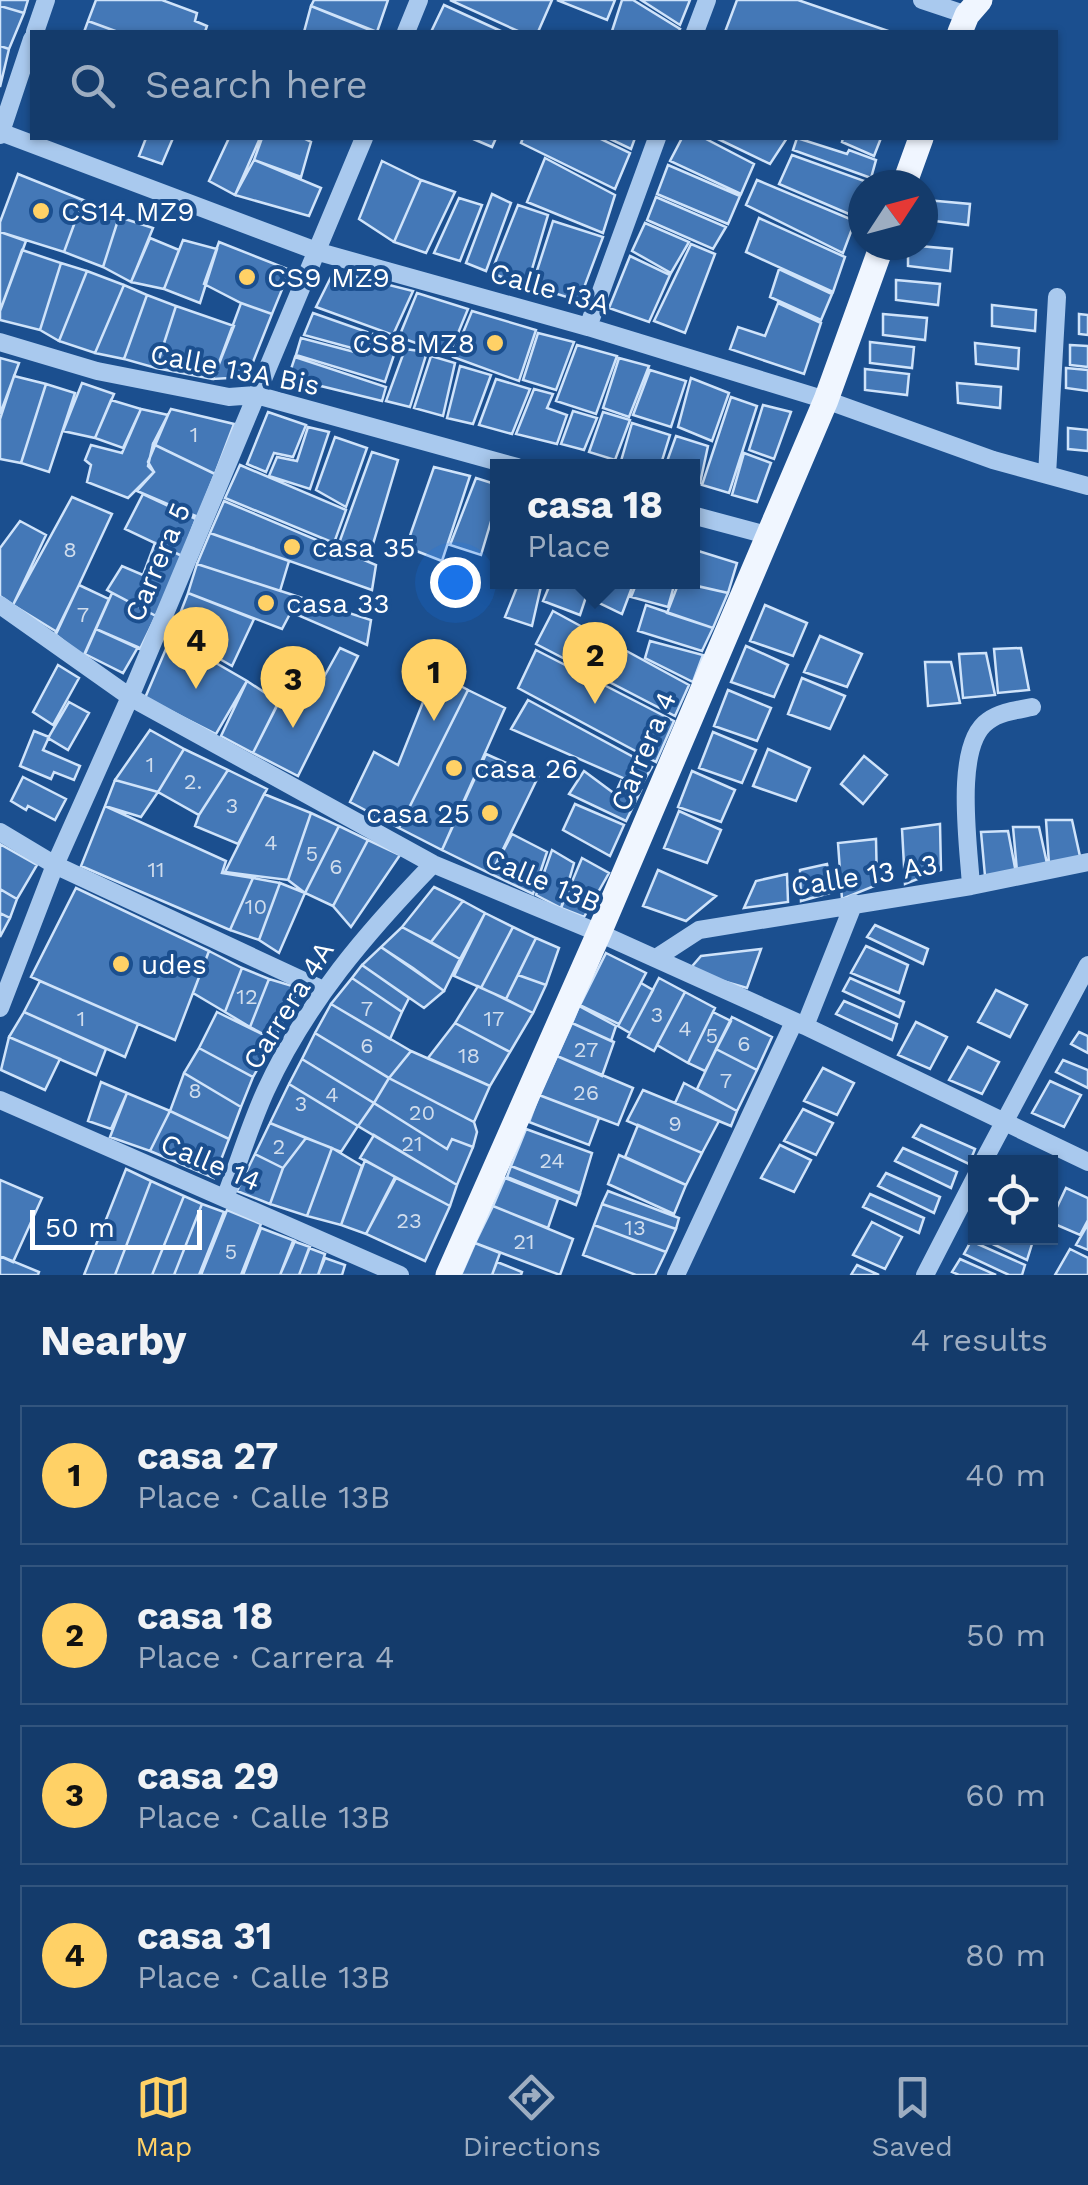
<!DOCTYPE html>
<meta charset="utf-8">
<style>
:root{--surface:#143b6b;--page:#1d4271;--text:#f1f3f6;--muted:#9dadc1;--line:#33557e;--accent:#ffd166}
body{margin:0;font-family:"Work Sans",sans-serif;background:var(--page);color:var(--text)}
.controls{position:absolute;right:30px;bottom:30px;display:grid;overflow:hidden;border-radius:0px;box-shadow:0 2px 8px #0004}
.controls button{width:90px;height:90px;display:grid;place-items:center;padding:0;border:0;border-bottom:2px solid var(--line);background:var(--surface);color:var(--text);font:50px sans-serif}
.compass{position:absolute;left:848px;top:170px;width:90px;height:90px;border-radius:50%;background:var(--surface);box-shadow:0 2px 8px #0004;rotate:54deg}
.scale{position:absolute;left:30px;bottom:25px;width:172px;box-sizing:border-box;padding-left:10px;border:5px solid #fff;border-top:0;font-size:28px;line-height:35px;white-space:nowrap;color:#fff;-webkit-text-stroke:8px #1b4f8f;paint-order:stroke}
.you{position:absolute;left:455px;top:582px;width:35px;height:35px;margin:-25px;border:8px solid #fff;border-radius:50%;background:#1a73e8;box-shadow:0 0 0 15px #1a73e833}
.badge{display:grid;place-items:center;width:65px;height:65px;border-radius:50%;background:var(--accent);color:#111;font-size:32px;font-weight:700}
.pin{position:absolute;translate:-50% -82px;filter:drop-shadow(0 2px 5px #0008)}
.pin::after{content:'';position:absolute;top:52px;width:35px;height:30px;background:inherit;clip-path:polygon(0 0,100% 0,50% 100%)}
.popup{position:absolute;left:490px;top:459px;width:210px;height:130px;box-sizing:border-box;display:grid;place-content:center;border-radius:0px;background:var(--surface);filter:drop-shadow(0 2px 8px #0005);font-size:32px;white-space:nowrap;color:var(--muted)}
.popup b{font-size:38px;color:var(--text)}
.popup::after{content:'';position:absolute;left:50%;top:100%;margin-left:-20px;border:20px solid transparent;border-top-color:var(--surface)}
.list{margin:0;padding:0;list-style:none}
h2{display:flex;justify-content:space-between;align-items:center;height:130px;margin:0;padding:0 40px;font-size:42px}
h2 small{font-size:32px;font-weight:400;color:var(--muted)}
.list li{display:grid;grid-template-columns:65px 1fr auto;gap:30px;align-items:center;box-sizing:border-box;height:140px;margin:0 20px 20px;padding:0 20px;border:2px solid var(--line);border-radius:0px}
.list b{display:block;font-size:38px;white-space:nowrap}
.list p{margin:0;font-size:32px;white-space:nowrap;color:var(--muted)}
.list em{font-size:32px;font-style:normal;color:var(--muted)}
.icon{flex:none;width:55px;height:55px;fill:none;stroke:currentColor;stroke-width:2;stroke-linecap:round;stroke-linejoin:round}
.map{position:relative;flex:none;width:1088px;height:1275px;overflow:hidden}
.search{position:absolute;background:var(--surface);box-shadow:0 2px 8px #0004;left:30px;right:30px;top:30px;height:110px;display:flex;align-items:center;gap:25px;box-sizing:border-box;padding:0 35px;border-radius:0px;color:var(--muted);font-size:38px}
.sheet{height:770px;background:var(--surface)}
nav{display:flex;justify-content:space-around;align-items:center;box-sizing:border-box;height:140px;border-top:2px solid var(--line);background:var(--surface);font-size:28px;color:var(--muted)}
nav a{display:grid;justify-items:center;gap:5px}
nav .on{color:var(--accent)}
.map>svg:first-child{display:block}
.building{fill:#4478b7;stroke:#cfe3fa;stroke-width:2.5}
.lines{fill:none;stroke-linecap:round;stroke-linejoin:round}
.minor{stroke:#a9c9ee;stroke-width:18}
.major{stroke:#f0f6ff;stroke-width:25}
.poi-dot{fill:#ffd166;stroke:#1b4f8f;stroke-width:4}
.labels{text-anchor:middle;stroke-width:8;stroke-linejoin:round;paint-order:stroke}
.number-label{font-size:22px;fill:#d0dded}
.poi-label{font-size:28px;fill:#fff;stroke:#1b4f8f;text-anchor:start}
.street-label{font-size:28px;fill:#fff;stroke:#1b4f8f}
</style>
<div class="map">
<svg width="1088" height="1275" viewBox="0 0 1088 1275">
<rect width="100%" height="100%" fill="#1b4f8f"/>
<!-- building -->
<path class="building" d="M0 0H28L24 13 0 6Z
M96 0H162L197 13 195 21 207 26 205 32H118L88 21Z
M314 0H388L377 32 311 6Z
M450 0H552L538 32H520Z
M557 0H615L607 20Z
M622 0H633L680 29 678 32 612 31Z
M641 0H690L680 25Z
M737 0H798L891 32H725Z
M444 5 503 32H431Z
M0 6 24 13 9 49 0 46Z
M311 6 370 30 369 32H304Z
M88 21 118 32H84Z
M0 46 9 49 0 87Z
M146 138H173L162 164 139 156Z
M229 138H260L235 195 209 181Z
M262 138H303L311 142 301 177 254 160Z
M471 138H496L492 147Z
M523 138H599L630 153 615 189 521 143Z
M608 138H635L631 149Z
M682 138H704L754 164 741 194 670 161Z
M716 138H787L770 164Z
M797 138 847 154 849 150 876 160 871 178 793 150Z
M843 138H881L874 156 842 142Z
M792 155 870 183 863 185V200L856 217 779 184Z
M545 158 615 195 603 233 527 202Z
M254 160 321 188 309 216 235 195Z
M382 161 421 180 394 242 359 219Z
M668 165 740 196 728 224 657 194Z
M18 174 83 200 64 252 0 232V222Z
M421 180 455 192 426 253 394 242Z
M757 180 855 221 843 253 746 205Z
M492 194 511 203 486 271 466 263Z
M656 197 726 227 713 249 647 220Z
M459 198 482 205 460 261 434 253Z
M83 200 119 217 103 267 64 252Z
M926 200 970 204 968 225 926 220Z
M518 205 548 215 527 286 491 273Z
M119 217 153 228 131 282 103 267Z
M759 218 845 257 833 292 746 252Z
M553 221 603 237 579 301 532 286Z
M645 223 689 242 671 273 632 251Z
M0 232 26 241 0 311Z
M150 238 179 250 164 289 131 282Z
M183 240 217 249 200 303 164 289Z
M219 242 290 270 272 314 241 303 204 284Z
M691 244 715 254 685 333 654 321Z
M908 245 952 249 950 271 908 266Z
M22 250 61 263 40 330 0 320V311Z
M630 256 670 275 649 322 609 308Z
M61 263 87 271 59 341 40 330Z
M779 269 832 294 821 320 770 297Z
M87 271 124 285 95 353 59 341Z
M334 271 413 291 393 335 316 307Z
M896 280 940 284 938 305 896 300Z
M124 285 147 295 124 359 95 353Z
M417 293 468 309 449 355 399 337Z
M147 295 176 306 156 368 124 359Z
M241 303 272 314 247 377 213 379Z
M778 303 821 323 804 374 730 349 738 327 765 336Z
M992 305 1036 310 1035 331 992 326Z
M176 306 234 326 213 379 156 368Z
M472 311 536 330 519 381 453 357Z
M313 313 367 332 359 350 304 335Z
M883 314 927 318 925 340 883 335Z
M1079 314 1088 315V335L1079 334Z
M538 333 574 342 556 390 523 380Z
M373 334 398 343 385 382 296 355 301 338 366 355Z
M870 342 914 347 912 368 870 363Z
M975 343 1019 348 1018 369 976 364Z
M577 345 617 356 596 414 556 401Z
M1070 345 1088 346V367L1070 365Z
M405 349 427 352 410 407 386 401Z
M431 356 455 363 443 416 414 408Z
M295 357 386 387 382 401 288 378Z
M0 358 19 363 0 414Z
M619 358 649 366 629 417 603 408Z
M460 366 491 375 473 424 447 418Z
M1066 368 1088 370V391L1066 388Z
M865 369 909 374 907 395 865 390Z
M650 370 686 381 671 427 633 415Z
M14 376 46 384 21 463 0 459V419Z
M691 378 729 393 712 441 678 427Z
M496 379 530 389 512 434 479 425Z
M82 383 114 394 95 438 63 431Z
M957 383 1001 387 1000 408 958 403Z
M46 384 75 393 49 472 21 463Z
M534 389 553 394 547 408 567 415 557 444 516 434Z
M731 397 757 406 729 493 702 485Z
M111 400 141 409 123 448 95 438Z
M763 405 791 412 774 459 749 450Z
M141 409 168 415 148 462 154 472 128 498 87 482 91 465 85 460 91 445 122 453Z
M171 409 234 424 215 474 153 444Z
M573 411 597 418 584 450 561 444Z
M268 412 306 425 293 457 274 453 266 472 247 464Z
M603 412 630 420 615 460 589 452Z
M632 423 670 435 660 467 621 461Z
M308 427 329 432 310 489 269 476 277 457 297 461Z
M1068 428 1088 430V451L1068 449Z
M676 436 708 446 700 483 692 481V467H665Z
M335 437 367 448 346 507 316 490Z
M153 444 215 474 198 517 137 491 154 472 148 466Z
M372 452 398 460 368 561 338 546Z
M744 453 771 463 757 502 732 495Z
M240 465 346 510 334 543 225 498Z
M434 467 470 476 442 561 406 547Z
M476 478 498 485V498L481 555 450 545Z
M143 494 196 519 182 556 125 529Z
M72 497 112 514 57 632 13 605Z
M224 501 376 565 372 590 210 533Z
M20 521 46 535 13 605 0 596V548Z
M210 533 289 561 280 591 197 564Z
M155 543 182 556 156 616 107 590 122 566 143 575Z
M692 549 737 563 728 593 680 582H692Z
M197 564 371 620 367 645 291 612 282 629 188 593Z
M519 582H542L532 626 505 617Z
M551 582H591L580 615 543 601Z
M595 582H634L622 614 589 598Z
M637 582H675L668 607 631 597Z
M679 582 728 593 713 628 667 613Z
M79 585 109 599 83 657 55 634Z
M112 593 156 616 140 649 96 629Z
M188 593 254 619 232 666 173 632Z
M646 605 713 628 702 651 638 631Z
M765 605 807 623 793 656 750 641Z
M553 611 689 685 675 716 536 644Z
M96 629 138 647 123 673 85 654Z
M820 636 862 654 847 687 804 672Z
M171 637 247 681 216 734 145 698Z
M650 641 703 655 693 682 645 658Z
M746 646 788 665 774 697 731 682Z
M340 648 358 656 298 776 253 753 283 693 309 704Z
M1021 648 1029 690 998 693 994 649Z
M536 650 674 721 656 762 518 688Z
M986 653 995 695 963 698 959 654Z
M925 662H951L960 703 928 706Z
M58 665 79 678 53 725 33 712Z
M435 672 468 690 399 828 350 802 374 752 398 765Z
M802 678 845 696 830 729 788 714Z
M247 681 279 702 253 753 221 736Z
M468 690 505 708 442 850 399 828Z
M728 690 771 708 757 741 714 726Z
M528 700 652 767 641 786 511 729Z
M69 702 89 713 68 750 48 738Z
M150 730 184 749 158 792 115 780Z
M34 731 49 737 43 750 80 766 74 780 54 772 51 779 20 766Z
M713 732 756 750 742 783 699 768Z
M184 749 228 770 199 815 158 792Z
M768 749 810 768 796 801 753 786Z
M486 754 538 777 491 874 442 850Z
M864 756 887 775 863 804 841 784Z
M228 770 267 789 238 844 195 826 199 815Z
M584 771 615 794 621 781 641 790 626 821 569 794Z
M692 771 735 790 721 822 678 807Z
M23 777 66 799 55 820 28 806 26 810 11 801Z
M115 780 158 792 141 817 105 806Z
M264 794 311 813 288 880 225 872Z
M575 804 624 825 610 856 563 830Z
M105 806 226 861 222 873 253 878 230 930 81 866Z
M679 811 721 830 707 863 664 848Z
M311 813 339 826 305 893 288 880Z
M1046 820H1072L1081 861 1049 864Z
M940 824 941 870 905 884 902 829Z
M339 826 368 840 333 906 305 893Z
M1013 827H1039L1048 868 1017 871Z
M1008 831 1016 873 985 876 981 832Z
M512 834 547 852 533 894 491 874Z
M876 839 877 885 842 899 838 843Z
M368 840 400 855 351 927 333 906Z
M0 844 37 865 17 899 0 889Z
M552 850 574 863 561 908 536 895Z
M582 858 609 873 584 917 561 908Z
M827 864 833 892 801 901 800 870Z
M658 870 716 896 686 921 643 906Z
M787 874 788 902 744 908 756 881Z
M253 878 280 883 259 940 230 930Z
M280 883 305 893 279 953 259 940Z
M434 887 463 901 431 942 402 927Z
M76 888 209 951 175 1040 31 977Z
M0 889 17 899 10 918 0 913Z
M463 901 485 913 460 959 431 942Z
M0 913 10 918 0 937Z
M485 913 513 927 481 988 454 976Z
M875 925 928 949 923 964 867 937Z
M402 927 460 959 444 991 381 947Z
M513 927 536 938 506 999 481 988Z
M536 938 559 948 546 985 518 975Z
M866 946 908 965 899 993 851 973Z
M381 947 413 968 444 991 424 1008 362 965Z
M761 949 747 988 688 971 701 956Z
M209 951 242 968 225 1012 193 993Z
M606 953 646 973 619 1024 580 1005Z
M362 965 409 998 402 1012 352 978Z
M242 968 269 979 250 1027 225 1012Z
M518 975 546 985 533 1013 506 999Z
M352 978 402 1012 390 1039 331 1004Z
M659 978 685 992 654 1051 628 1037Z
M850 978 904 1002 899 1017 843 991Z
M269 979 299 988 274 1040 250 1027Z
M40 981 138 1024 125 1057 24 1012Z
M641 983 653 990 630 1033 618 1026Z
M478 986 533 1013 510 1052 455 1023Z
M996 990 1027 1005 1010 1037 978 1022Z
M685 992 715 1008 688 1063 657 1045Z
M844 1001 897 1024 892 1040 836 1014Z
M331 1004 411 1051 389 1078 315 1033Z
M579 1006 616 1026 611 1041 572 1023Z
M24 1012 106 1049 96 1075 9 1037Z
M217 1012 274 1040 253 1077 199 1048Z
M713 1012 731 1021 705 1071 688 1063Z
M732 1017 772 1037 757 1070 716 1049Z
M916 1022 947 1037 930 1069 898 1055Z
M455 1023 510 1052 490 1086 428 1058Z
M572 1023 614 1042 602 1076 557 1056Z
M1079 1032 1088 1036V1053L1071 1044Z
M315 1033 389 1078 374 1103 302 1059Z
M9 1037 60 1059 45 1090 1 1070Z
M968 1047 999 1062 982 1094 949 1080Z
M199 1048 253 1077 241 1107 184 1073Z
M716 1049 757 1070 737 1111 697 1089Z
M411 1051 490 1086 474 1122 389 1078Z
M557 1056 633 1088 618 1125 539 1095Z
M302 1059 374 1103 358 1126 289 1084Z
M1063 1060 1088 1070V1088L1056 1072Z
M823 1068 854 1083 837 1115 804 1101Z
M184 1073 241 1107 229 1139 170 1111Z
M389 1078 474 1122 477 1132 473 1147 452 1139 447 1149 374 1103Z
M1050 1081 1081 1095 1064 1127 1032 1113Z
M101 1082 127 1093 111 1129 88 1121Z
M684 1083 737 1111 731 1126 675 1103Z
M289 1084 358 1126 341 1152 270 1123Z
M643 1090 719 1121 702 1153 627 1121Z
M127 1093 170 1111 150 1151 110 1137Z
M539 1095 599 1118 589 1145 529 1122Z
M374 1103 447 1149 452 1139 473 1147 457 1185 358 1126Z
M803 1109 833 1123 816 1155 784 1141Z
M170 1111 229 1139 214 1178 150 1151Z
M270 1123 306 1138 283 1168 255 1154Z
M638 1125 702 1153 686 1185 625 1157Z
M921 1125 975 1149 969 1164 913 1137Z
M526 1129 592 1153 580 1193 511 1166Z
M374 1135 457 1185 450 1206 360 1158Z
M306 1138 332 1148 307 1216 270 1204 283 1168Z
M780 1145 811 1160 794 1192 761 1178Z
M332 1148 362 1166 341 1225 307 1216Z
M903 1148 957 1172 951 1188 895 1161Z
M255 1154 283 1168 270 1204 237 1191Z
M619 1155 686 1185 674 1214 608 1184Z
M365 1160 395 1177 366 1234 341 1225Z
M511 1166 580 1194 576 1205 507 1177Z
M126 1169 151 1181 115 1275H84Z
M886 1173 940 1197 934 1213 878 1186Z
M396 1178 450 1206 425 1261 366 1234Z
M505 1178 558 1199 548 1228 493 1206Z
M0 1180 42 1198 13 1262 0 1256Z
M151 1181 184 1196 152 1275H115Z
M1066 1188 1088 1198V1220L1080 1235 1050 1222Z
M608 1191 679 1218 676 1229 602 1204Z
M870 1194 924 1218 919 1233 863 1207Z
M184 1196 202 1204 174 1275H152Z
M202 1204 224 1212 199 1275H174Z
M602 1204 676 1229 666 1252 594 1225Z
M493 1206 573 1239 560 1275 475 1243Z
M227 1210 261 1224 241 1275H201Z
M872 1222 902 1237 885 1269 853 1255Z
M1088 1224V1250L1076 1245Z
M594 1225 666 1252 655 1275H636L583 1255Z
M261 1228 295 1241 280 1275H243Z
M980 1238H1017L1032 1244 1027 1260Z
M293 1241 310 1247 299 1275H280Z
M971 1241 1025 1265 1022 1275H1009L964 1254Z
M475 1243 500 1253 492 1275H461Z
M309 1248 325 1254 318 1275H299Z
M1070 1249 1088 1258V1275H1055Z
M0 1256 39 1272 38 1275H0Z
M325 1258 345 1265 342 1275H318Z
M960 1259 996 1275H959L952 1272Z
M497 1262 522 1272 521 1275H492Z
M857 1265 879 1275H851Z"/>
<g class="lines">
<!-- minor -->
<path class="minor" d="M922 0 967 15
M35 32 46 0
M406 32 419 0
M695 32 707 0
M0 132 319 252 588 327 826 400 993 460 1088 486
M0 135 32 39
M588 327 657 138
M0 342 97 371 229 397 256 395 517 467
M1047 475 1057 297
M692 515 767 535
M0 605 130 697 433 864 599 933 805 1026 1088 1162
M0 832 55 865 323 990
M971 886C969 848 953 745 988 721 1000 712 1017 710 1032 707
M656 958 699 930 971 886 1088 862
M0 1008 55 865 130 697 364 138
M805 1026 854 903
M0 1100 400 1275
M983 1162 1088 965
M225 1198C239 1162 250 1125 266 1090 306 1003 367 932 433 864
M676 1275 794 1022
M925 1275 976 1176"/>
<!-- major -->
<path class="major" d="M960 32 967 15 980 0
M904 185 921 138
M448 1275 599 933 826 400 882 245"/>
</g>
<!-- markers -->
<g class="poi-dot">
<circle cx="41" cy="211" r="10"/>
<circle cx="247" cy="277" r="10"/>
<circle cx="495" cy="343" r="10"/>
<circle cx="292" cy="547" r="10"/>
<circle cx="266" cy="603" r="10"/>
<circle cx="454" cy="768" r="10"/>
<circle cx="490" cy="813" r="10"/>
<circle cx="121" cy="964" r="10"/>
</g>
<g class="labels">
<!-- number labels -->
<g class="number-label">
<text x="194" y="442">1</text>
<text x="70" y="557">8</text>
<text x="83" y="622">7</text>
<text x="150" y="772">1</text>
<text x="193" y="789">2.</text>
<text x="232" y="813">3</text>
<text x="271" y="850">4</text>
<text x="312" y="861">5</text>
<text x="336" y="874">6</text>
<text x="156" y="877">11</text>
<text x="256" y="914">10</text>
<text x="247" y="1004">12</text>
<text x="367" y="1016">7</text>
<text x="657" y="1022">3</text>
<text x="81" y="1026">1</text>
<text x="494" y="1026">17</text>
<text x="685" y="1036">4</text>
<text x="712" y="1043">5</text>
<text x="744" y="1051">6</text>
<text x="367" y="1053">6</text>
<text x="586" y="1057">27</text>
<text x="469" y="1063">18</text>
<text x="726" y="1088">7</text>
<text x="195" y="1098">8</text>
<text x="586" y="1100">26</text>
<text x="332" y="1102">4</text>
<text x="301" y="1111">3</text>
<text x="422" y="1120">20</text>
<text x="675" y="1131">9</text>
<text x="412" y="1151">21</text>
<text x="279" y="1154">2</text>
<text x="552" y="1168">24</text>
<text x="409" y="1228">23</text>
<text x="635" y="1235">13</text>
<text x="524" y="1249">21</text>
<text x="231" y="1259">5</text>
</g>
<!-- poi labels -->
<g class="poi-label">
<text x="61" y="221">CS14 MZ9</text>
<text x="267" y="287">CS9 MZ9</text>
<text x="475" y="353" text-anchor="end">CS8 MZ8</text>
<text x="312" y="557">casa 35</text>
<text x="286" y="613">casa 33</text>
<text x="474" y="778">casa 26</text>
<text x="470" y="823" text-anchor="end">casa 25</text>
<text x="141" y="974">udes</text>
</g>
<!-- street labels -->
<g class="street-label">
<text transform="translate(550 288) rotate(16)" y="10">Calle 13A</text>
<text transform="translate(235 369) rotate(11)" y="10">Calle 13A Bis</text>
<text transform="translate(157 562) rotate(-67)" y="10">Carrera 5</text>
<text transform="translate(643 751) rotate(-67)" y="10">Carrera 4</text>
<text transform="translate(864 875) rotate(-9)" y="10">Calle 13 A3</text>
<text transform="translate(543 880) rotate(23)" y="10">Calle 13B</text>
<text transform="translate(288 1005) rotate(-58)" y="10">Carrera 4A</text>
<text transform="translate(211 1162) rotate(23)" y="10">Calle 14</text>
</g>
</g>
</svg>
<div class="controls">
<button><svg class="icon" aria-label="locate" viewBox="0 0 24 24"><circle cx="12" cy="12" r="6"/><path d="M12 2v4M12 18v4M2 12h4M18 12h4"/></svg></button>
</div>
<svg class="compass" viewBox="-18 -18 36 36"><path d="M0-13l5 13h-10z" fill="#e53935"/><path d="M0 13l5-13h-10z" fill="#9dadc1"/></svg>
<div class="scale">50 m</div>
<div class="you"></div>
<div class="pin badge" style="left:434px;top:721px">1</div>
<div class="pin badge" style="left:595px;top:704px">2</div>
<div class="popup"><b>casa 18</b>Place</div>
<div class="pin badge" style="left:293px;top:728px">3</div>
<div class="pin badge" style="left:196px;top:689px">4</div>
<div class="search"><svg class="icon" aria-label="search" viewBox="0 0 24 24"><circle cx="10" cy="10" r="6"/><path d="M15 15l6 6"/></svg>Search here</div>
</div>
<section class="sheet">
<h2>Nearby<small>4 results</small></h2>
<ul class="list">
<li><span class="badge">1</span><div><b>casa 27</b><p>Place · Calle 13B</p></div><em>40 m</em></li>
<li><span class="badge">2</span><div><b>casa 18</b><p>Place · Carrera 4</p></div><em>50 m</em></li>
<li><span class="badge">3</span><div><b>casa 29</b><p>Place · Calle 13B</p></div><em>60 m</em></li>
<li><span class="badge">4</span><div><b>casa 31</b><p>Place · Calle 13B</p></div><em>80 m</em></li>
</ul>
</section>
<nav>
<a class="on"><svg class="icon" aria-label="map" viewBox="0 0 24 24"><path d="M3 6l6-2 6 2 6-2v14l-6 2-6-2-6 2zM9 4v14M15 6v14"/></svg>Map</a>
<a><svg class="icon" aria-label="directions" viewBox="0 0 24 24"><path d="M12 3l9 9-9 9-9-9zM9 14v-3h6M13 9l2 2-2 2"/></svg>Directions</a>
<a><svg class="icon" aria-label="saved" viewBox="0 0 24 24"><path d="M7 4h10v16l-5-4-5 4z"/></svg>Saved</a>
</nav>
